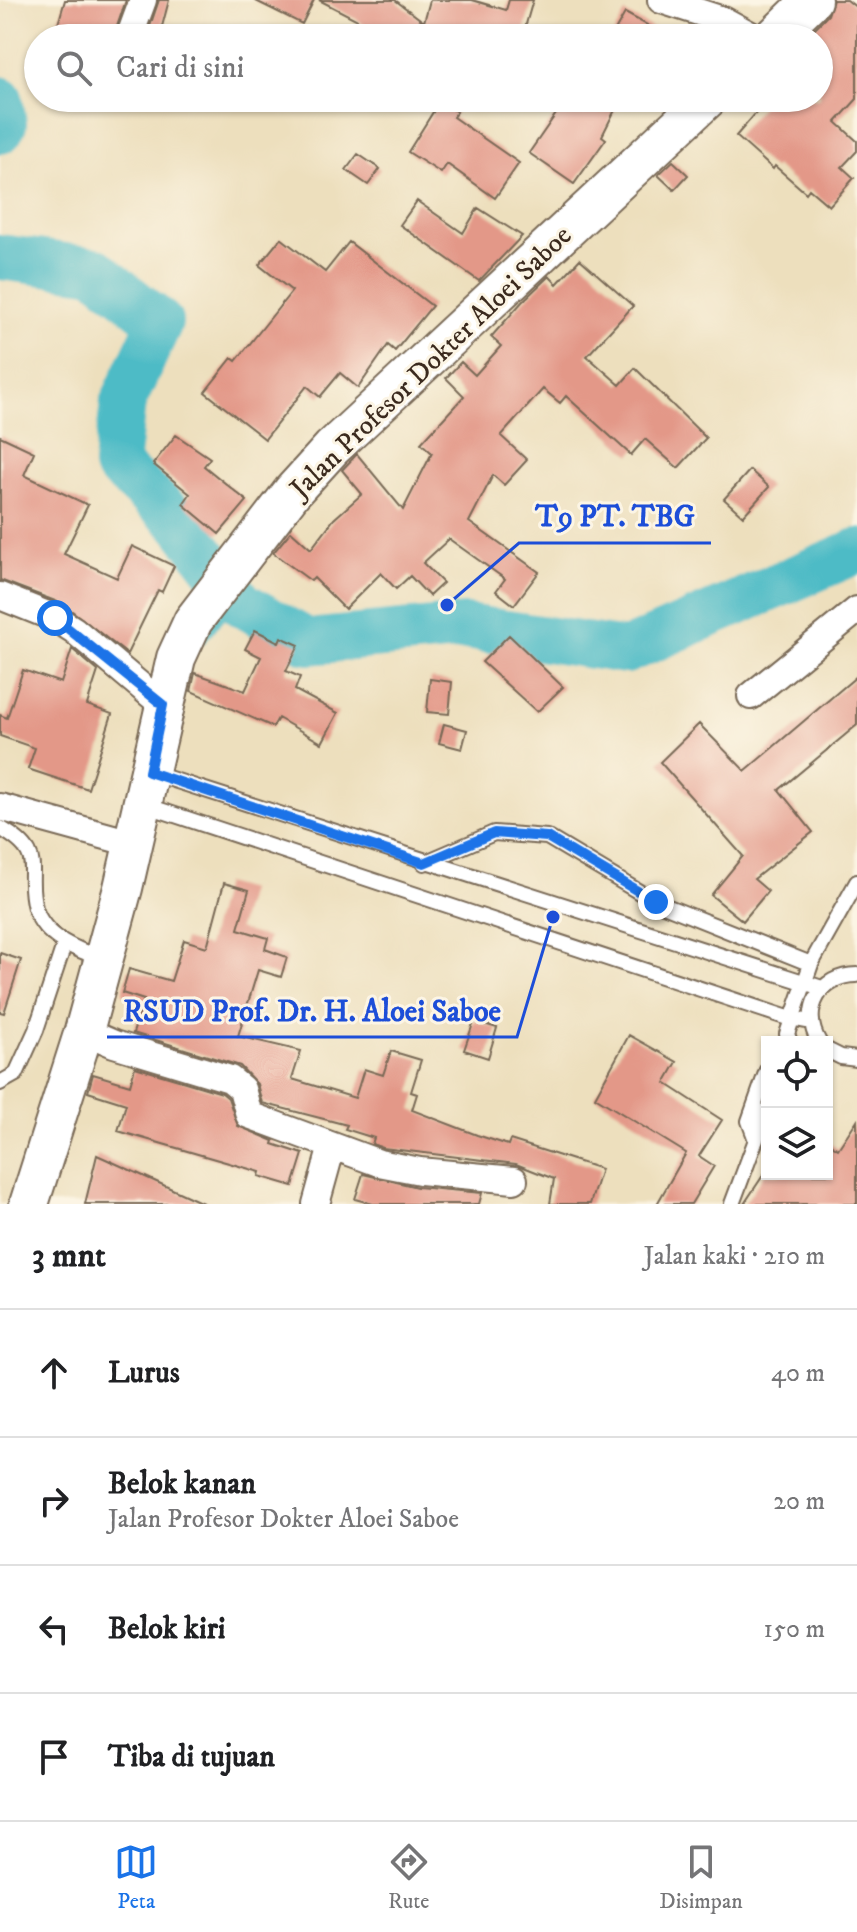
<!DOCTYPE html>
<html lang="id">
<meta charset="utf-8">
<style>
:root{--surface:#fff;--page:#f2f2f2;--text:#202124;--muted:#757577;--line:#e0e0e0;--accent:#1a73e8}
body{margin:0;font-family:"IM FELL DW Pica",serif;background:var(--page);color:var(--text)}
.controls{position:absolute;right:24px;bottom:24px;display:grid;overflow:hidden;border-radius:0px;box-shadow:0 2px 6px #0004}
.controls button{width:72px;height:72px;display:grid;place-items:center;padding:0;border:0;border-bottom:2px solid var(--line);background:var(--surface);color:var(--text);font:40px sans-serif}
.stop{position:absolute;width:24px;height:24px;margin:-18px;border:6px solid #1a73e8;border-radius:50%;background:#fff}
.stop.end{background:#1a73e8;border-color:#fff;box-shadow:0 2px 8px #0008}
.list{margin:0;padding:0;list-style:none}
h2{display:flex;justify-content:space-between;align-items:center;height:104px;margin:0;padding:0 32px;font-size:34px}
h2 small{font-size:26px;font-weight:400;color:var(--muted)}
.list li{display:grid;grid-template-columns:52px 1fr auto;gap:24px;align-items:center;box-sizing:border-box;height:128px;padding:0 32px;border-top:2px solid var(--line)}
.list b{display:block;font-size:30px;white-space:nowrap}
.list p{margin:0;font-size:26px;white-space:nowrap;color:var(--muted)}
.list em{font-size:26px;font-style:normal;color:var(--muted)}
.icon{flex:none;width:44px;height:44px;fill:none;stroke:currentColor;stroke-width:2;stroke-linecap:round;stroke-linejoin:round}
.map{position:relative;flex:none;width:857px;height:1204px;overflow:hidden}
.search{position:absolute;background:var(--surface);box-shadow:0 2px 6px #0004;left:24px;right:24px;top:24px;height:88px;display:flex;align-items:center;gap:20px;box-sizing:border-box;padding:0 28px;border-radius:44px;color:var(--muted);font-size:30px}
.sheet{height:616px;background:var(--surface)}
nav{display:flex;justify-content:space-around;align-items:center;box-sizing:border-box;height:112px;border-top:2px solid var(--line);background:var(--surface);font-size:22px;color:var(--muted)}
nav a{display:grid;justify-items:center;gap:4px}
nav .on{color:var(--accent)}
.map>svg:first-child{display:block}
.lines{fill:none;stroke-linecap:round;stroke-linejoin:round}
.stream{stroke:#4dbbc6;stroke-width:8}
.river{stroke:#4dbbc6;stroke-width:46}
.building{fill:#e39888}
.lane-casing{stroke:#796956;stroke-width:18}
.street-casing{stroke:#796956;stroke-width:30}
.secondary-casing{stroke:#796956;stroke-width:42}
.lane{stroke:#fff;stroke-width:14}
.street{stroke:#fff;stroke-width:26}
.secondary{stroke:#fff;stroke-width:38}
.route{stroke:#1a73e8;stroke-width:10}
.labels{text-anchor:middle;stroke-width:6;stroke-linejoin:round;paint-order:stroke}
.street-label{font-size:28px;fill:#3b2a1e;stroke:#fcf5e5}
.leader{fill:none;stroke:#1d4ed8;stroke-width:3}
.callout-dot{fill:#1d4ed8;stroke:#fcf5e5;stroke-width:3}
.callout-label{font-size:30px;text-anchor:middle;font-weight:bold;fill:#1d4ed8;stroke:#fcf5e5;stroke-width:6;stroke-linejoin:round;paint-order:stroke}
</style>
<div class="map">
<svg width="857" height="1204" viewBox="0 0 857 1204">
<rect width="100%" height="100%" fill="#fcf5e5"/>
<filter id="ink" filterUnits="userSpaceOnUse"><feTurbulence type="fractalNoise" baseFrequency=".0125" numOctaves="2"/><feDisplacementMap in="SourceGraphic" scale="16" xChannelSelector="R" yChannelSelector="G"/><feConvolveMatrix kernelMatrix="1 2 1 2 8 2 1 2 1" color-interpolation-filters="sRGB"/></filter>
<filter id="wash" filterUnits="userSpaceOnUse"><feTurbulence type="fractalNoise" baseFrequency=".006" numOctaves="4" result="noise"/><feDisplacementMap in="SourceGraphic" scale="32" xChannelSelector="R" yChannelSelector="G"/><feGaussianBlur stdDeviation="1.8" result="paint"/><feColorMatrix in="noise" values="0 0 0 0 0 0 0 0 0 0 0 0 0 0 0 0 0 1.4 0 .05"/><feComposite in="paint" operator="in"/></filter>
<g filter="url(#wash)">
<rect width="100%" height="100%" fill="#eddfbd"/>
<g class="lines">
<!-- stream -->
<path class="stream" d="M203 639 219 619 242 604"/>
<!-- river -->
<path class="river" d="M0 99 4 124 0 131
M0 257 95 270 160 322 123 402 116 465 181 524 242 604 308 642 466 627 626 651 857 551"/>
</g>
<g id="blocks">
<!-- building -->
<path class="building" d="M65 0H126L113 38H54Z
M159 0H169L159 38H146Z
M254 0H314L302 24Z
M319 0H395L424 22 430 0H472L506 10 509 0H533L522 38H382L356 19Z
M833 0H847L857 8V99L836 122 857 141V151L842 167 854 178 829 206 809 189 806 193 775 166 773 169 736 136 769 98H819V38H805L828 15Z
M625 13 671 38H611Z
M567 98H621L602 136 606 139 574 184 529 153Z
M440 101 457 112 453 117 519 163 495 198 447 164 441 173 408 152Z
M358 154 380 169 368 185 346 170Z
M673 161 688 175 674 190 658 175Z
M417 201 463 233 478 208 522 236 479 281 400 225Z
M281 238 325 272 349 242 432 306 395 351 388 345 358 388 340 373 320 397 307 386 265 439 205 392 232 358 236 361 292 291 259 265Z
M580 259 633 306 587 356 620 385 635 368 706 438 678 468 645 439 631 455 566 396 560 403 543 389 501 436 527 460 504 485 493 475 469 522 539 572 514 605 496 591 505 579 449 539 423 563 443 583 429 596 410 576 396 589 381 573 345 609 314 578 311 581 273 553 291 531 311 549 334 519 362 494 342 470 357 454 403 510 432 453 421 443 464 396 446 378 461 362 475 375 501 346 491 337 522 302 549 276 557 284Z
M176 435 210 458 204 466 247 501 219 534 183 504 190 494 153 464Z
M0 436 34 452 24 475 88 505 64 554 117 578 132 546 174 566 162 592 158 590 127 654 63 604 0 580Z
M750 470 769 487 743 516 724 499Z
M255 630 279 642 281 637 299 645 286 671 300 677 295 690 338 713 322 743 278 718 273 727 191 691 195 673 245 691 261 657 245 649Z
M509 635 563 687 537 712 482 662Z
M72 649 98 671 87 705 112 714 88 789 28 769 35 748 0 736V715L7 718 23 670 61 683Z
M857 676V725L779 790 813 832 754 879 768 891 743 921 711 895 743 856 660 762 699 724 745 771Z
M430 679 452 682 449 714 427 712Z
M444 724 467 730 462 749 439 743Z
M224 883 249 890 238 929 268 938 265 949 287 957 281 977 258 970 238 1036 301 1051 292 1079 355 1098 364 1069 383 1075 391 1051 421 1060 411 1092 417 1094 412 1110 477 1135 508 1145 510 1140 601 1169 590 1204H550L554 1179 516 1164 383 1148 372 1144 374 1138 345 1129 347 1125 262 1103 257 1084 240 1066 133 1033 144 1000 122 993 129 969 171 981 184 940 207 947Z
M0 953 21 960 4 1013 0 1012Z
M474 1021 497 1028 488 1058 464 1050Z
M629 1035 677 1062 665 1083 722 1120 699 1156 714 1166 691 1204H657L686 1153 595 1097Z
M135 1067 222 1093 228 1098 238 1126 274 1141 273 1144 303 1154 293 1186 259 1176 260 1172 118 1131 126 1104 88 1092 93 1074 130 1085Z
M857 1120V1204H744L764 1174H827V1142L838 1149Z
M97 1155 205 1204H85Z
M363 1174 417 1187 482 1193 479 1204H373L355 1199Z"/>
</g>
</g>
<g filter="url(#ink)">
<use href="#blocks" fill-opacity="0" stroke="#796956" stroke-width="2"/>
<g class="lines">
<defs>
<path id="lane" d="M152 773 822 988
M142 804 785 1017 811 1022
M0 828C49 856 24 868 35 908 44 938 77 950 103 959
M424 863 494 833 547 837 656 902 811 964
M790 1042 787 1034 811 964 857 882
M819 1042C800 1010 820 975 857 975
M827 1050 841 1057 857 1059
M0 1083 16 1074 36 1030 64 945
M756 1140 749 1121 767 1070
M732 1204 767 1110"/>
<path id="street" d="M661 0 723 20 756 38
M129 38 143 0
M0 596 55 618 74 630 163 705
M751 696 857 610
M0 807 135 844
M84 1031 114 1044 230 1079 242 1089 249 1115 379 1163 420 1171 514 1180
M316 1204 332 1146"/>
<path id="secondary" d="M773 38 812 0
M29 1204 84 1031 123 888 176 658 193 621 292 492 332 448 708 98"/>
</defs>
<!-- lane casing -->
<use href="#lane" class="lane-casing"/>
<!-- street casing -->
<use href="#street" class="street-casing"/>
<!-- secondary casing -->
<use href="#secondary" class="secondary-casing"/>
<!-- lane -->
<use href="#lane" class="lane"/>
<!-- street -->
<use href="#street" class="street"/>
<!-- secondary -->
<use href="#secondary" class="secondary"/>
</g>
</g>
<g class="lines" filter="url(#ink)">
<!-- route -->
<path class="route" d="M55 618 163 705 149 772 424 863 494 833 547 837 656 902"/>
</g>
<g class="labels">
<!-- street labels -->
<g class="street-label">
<text transform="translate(430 361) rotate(-44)" y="10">Jalan Profesor Dokter Aloei Saboe</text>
</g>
</g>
<!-- callouts -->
<path class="leader" d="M447 605L519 543H711M553 917L517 1037H107"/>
<g class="callout-dot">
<circle cx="447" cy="605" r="8"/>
<circle cx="553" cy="917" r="8"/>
</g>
<g class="callout-label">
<text x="615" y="526">T9 PT. TBG</text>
<text x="312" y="1021">RSUD Prof. Dr. H. Aloei Saboe</text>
</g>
</svg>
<div class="controls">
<button><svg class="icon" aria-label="locate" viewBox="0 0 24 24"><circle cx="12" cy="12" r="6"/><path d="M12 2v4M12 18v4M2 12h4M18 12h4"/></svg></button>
<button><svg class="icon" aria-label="layers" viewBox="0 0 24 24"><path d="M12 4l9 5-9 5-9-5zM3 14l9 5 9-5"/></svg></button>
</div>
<div class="stop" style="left:55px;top:618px"></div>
<div class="stop end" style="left:656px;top:902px"></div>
<div class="search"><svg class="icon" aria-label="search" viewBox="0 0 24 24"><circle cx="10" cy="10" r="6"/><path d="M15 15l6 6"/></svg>Cari di sini</div>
</div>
<section class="sheet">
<h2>3 mnt<small>Jalan kaki · 210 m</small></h2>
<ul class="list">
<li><svg class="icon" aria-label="ahead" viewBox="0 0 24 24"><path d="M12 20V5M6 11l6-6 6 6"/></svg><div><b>Lurus</b></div><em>40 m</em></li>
<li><svg class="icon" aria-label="right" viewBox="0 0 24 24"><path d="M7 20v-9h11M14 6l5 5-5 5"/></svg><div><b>Belok kanan</b><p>Jalan Profesor Dokter Aloei Saboe</p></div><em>20 m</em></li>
<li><svg class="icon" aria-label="left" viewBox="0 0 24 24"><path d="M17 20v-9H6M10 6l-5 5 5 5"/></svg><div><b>Belok kiri</b></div><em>150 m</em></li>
<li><svg class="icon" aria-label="arrive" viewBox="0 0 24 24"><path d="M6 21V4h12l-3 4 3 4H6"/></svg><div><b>Tiba di tujuan</b></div></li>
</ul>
</section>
<nav>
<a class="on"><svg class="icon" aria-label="map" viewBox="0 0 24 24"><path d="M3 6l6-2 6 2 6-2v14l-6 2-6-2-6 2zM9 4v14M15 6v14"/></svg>Peta</a>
<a><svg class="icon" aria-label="directions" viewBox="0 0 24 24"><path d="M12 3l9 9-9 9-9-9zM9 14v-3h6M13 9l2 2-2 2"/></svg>Rute</a>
<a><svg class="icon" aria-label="saved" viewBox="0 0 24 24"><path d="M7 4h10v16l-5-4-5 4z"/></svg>Disimpan</a>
</nav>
